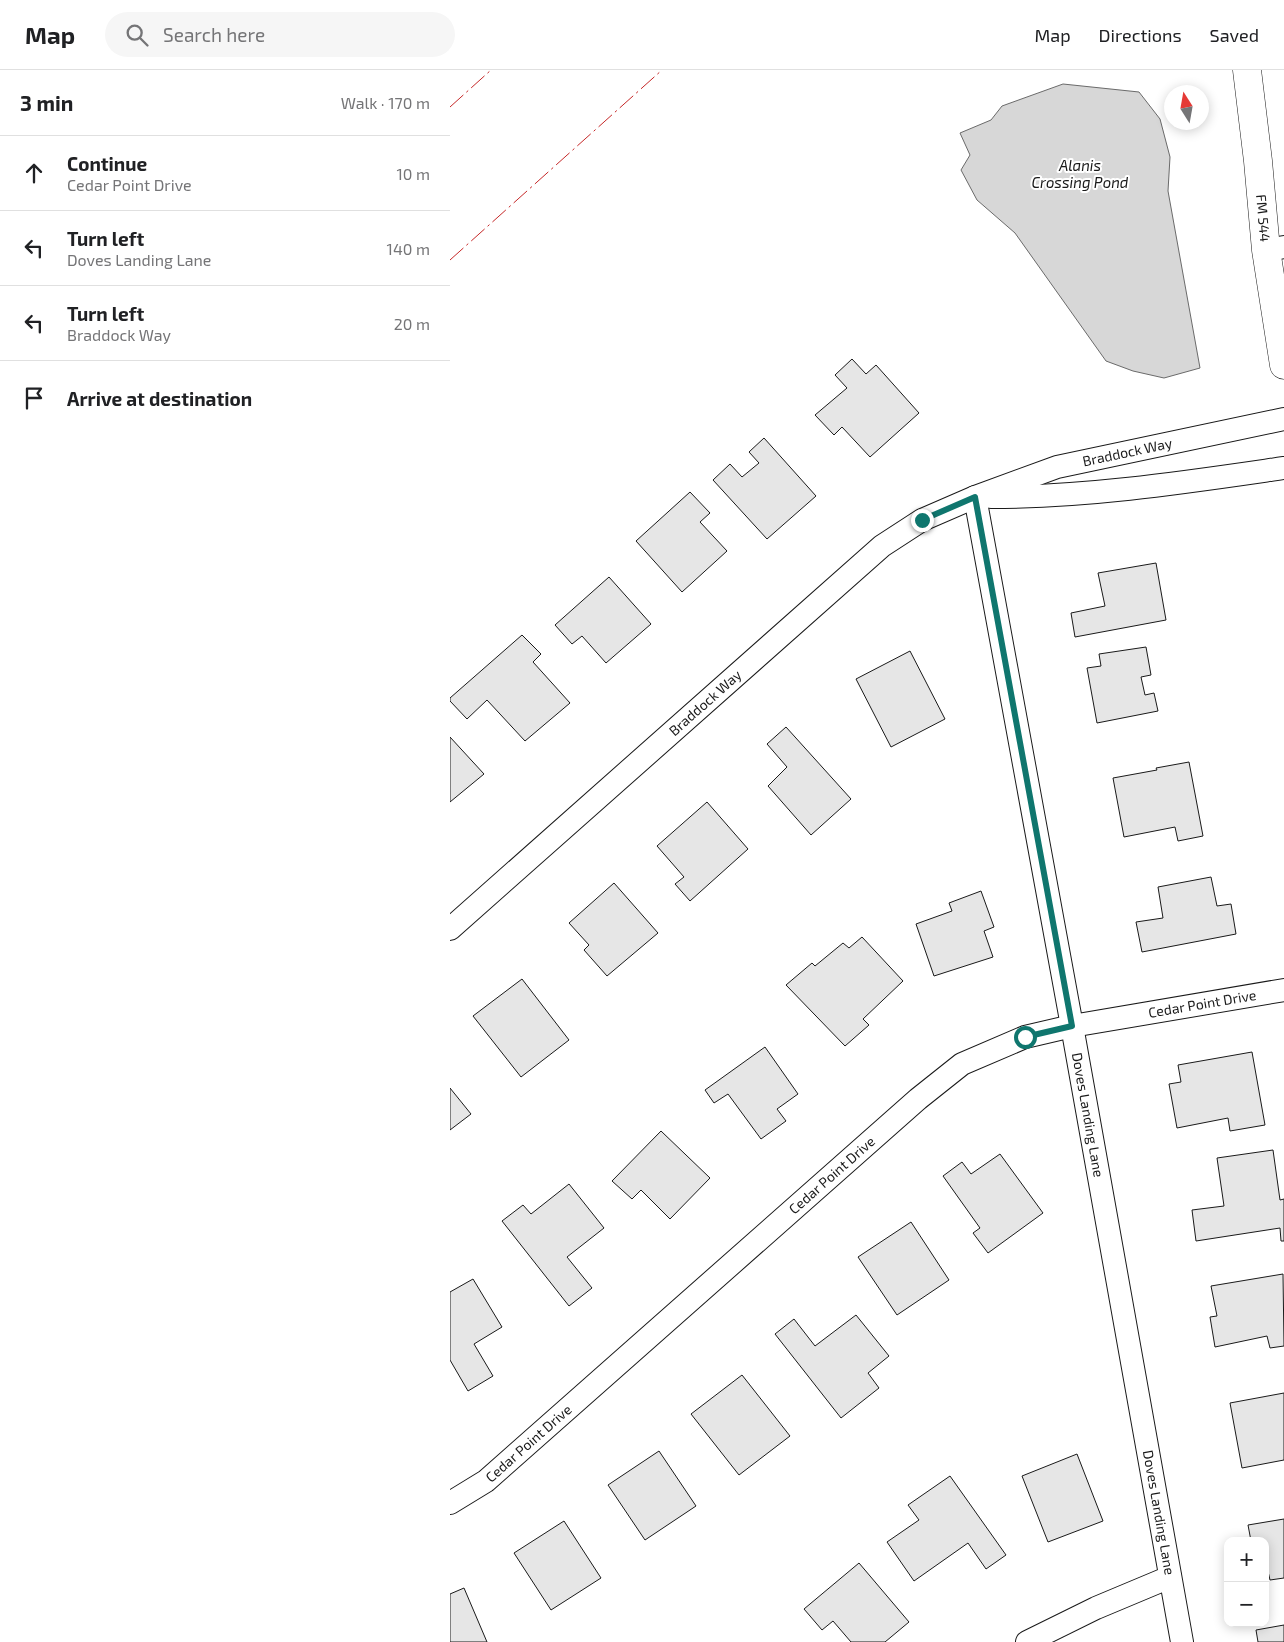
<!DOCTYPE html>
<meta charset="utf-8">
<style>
:root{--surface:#fff;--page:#f6f6f6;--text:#202124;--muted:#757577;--line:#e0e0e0}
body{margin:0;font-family:"Exo 2",sans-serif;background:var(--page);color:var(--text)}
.controls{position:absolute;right:15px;bottom:15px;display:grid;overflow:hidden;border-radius:10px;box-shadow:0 2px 12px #0003}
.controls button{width:45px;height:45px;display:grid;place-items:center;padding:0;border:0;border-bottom:1px solid var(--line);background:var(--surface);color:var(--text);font:25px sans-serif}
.compass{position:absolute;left:714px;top:15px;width:45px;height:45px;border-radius:50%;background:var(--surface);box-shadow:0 2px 12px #0003;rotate:349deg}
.stop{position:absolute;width:15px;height:15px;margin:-11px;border:4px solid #0f766e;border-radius:50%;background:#fff}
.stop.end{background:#0f766e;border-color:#fff;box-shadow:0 1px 5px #0008}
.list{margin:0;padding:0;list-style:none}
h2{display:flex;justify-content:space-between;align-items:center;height:65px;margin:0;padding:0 20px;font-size:21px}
h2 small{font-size:16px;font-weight:400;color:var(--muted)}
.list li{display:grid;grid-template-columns:32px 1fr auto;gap:15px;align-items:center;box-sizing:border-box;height:75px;padding:0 20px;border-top:1px solid var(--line)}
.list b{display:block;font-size:19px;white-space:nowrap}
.list p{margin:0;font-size:16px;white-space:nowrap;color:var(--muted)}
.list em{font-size:16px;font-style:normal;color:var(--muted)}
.icon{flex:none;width:28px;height:28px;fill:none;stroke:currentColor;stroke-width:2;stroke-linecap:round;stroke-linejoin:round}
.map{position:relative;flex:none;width:834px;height:1572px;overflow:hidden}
header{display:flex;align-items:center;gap:30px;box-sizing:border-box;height:70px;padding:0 25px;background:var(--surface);border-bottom:1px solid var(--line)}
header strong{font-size:24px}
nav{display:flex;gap:28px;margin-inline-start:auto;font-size:18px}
.search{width:350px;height:45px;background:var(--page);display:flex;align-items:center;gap:12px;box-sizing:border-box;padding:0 18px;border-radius:28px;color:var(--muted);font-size:19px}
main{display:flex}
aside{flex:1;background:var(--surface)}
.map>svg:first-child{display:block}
.water{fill:#d7d7d7;stroke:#6a6a6a}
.building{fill:#e6e6e6;stroke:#1a1a1a}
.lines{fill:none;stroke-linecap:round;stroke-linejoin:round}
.minor-casing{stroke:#1a1a1a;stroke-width:24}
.secondary-casing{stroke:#1a1a1a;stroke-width:29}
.minor{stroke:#fff;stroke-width:22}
.secondary{stroke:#fff;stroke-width:28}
.power{stroke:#c62828;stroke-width:1;stroke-dasharray:18 4 2.5 4;stroke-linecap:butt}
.route{stroke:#0f766e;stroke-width:6}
.labels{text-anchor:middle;stroke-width:4;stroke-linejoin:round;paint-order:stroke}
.street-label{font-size:14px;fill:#1a1a1a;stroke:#fff}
.water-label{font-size:15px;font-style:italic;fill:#1a1a1a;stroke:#fff}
</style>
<header>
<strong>Map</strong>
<div class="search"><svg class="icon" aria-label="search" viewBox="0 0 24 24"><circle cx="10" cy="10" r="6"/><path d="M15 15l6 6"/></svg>Search here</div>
<nav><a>Map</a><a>Directions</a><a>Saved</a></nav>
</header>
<main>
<aside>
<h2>3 min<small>Walk · 170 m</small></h2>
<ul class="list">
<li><svg class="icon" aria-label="ahead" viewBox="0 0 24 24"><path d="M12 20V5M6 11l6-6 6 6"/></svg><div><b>Continue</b><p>Cedar Point Drive</p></div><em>10 m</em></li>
<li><svg class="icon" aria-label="left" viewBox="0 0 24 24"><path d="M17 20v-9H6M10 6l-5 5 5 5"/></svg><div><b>Turn left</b><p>Doves Landing Lane</p></div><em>140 m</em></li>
<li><svg class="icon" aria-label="left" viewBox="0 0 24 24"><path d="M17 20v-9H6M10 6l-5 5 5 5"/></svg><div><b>Turn left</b><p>Braddock Way</p></div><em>20 m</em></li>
<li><svg class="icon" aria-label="arrive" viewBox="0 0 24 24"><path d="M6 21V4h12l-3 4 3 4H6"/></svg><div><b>Arrive at destination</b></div></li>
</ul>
</aside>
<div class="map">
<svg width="834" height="1572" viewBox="0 0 834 1572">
<rect width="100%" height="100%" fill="#fff"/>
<!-- water -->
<path class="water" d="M613 14 689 22 710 49 720 87 718 121 750 298 714 308 683 301 656 291 565 163 527 130 511 100 520 85 510 63 541 50 552 36Z"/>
<!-- building -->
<path class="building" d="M402 289 416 304 426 295 469 343 420 387 392 357 384 365 365 345 397 318 385 305Z
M314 368 366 426 317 469 263 410 280 394 292 407 309 393 299 382Z
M240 422 260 443 250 452 277 481 232 522 186 471Z
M706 493 716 550 625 567 621 543 655 536 648 503Z
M159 507 201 554 156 593 132 566 122 574 105 555Z
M72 565 91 584 83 592 120 633 75 671 37 630 17 649 0 631V628Z
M696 577 701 605 691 607 695 625 704 623 708 641 647 653 637 598 651 596 649 584Z
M460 581 495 649 441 677 406 609Z
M336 657 401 729 361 765 318 716 337 697 317 674Z
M0 667 34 704 0 732Z
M739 692 753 766 728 771 725 757 674 767 663 708 707 700 706 698Z
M257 732 298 779 240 831 225 814 234 807 207 776Z
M761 807 767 836 781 834 786 864 692 882 686 852 713 848 708 817Z
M164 813 208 863 157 906 134 880 139 875 119 853Z
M531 821 544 857 534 861 543 887 484 906 466 854 502 841 499 833Z
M412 867 453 911 413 949 419 955 395 976 336 915 362 893 365 896 393 873 399 878Z
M72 909 119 970 71 1007 23 946Z
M315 977 348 1024 327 1039 336 1051 311 1069 278 1024 264 1033 255 1020Z
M802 982 815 1055 780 1061 778 1048 727 1058 719 1014 731 1012 728 995Z
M0 1018 21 1044 0 1060Z
M211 1061 260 1108 220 1149 191 1120 182 1129 162 1111Z
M823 1080 830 1130 834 1129V1171H831L830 1158 746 1171 742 1140 774 1136 767 1088Z
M550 1084 593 1143 538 1183 523 1163 530 1158 493 1106 512 1092 521 1104Z
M119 1114 154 1158 117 1187 142 1218 119 1236 52 1151 73 1135 81 1144Z
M461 1152 499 1210 447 1245 408 1187Z
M833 1204 834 1276 820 1278 817 1266 765 1277 760 1247 767 1246 761 1216Z
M23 1209 52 1257 24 1274 43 1306 18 1321 0 1290V1222Z
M406 1245 439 1286 418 1303 429 1318 391 1348 325 1264 344 1249 365 1276Z
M292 1305 340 1366 289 1405 241 1344Z
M834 1323V1390L792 1398 780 1333Z
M209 1381 246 1436 195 1470 158 1415Z
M627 1384 653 1451 598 1472 572 1406Z
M500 1406 556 1485 536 1499 518 1473 464 1511 437 1472 469 1450 458 1435Z
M834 1449V1508L820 1510 817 1497 815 1498V1471H801L798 1455Z
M114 1451 151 1508 101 1540 64 1483Z
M409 1493 459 1552 435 1572H401L383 1551 372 1560 354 1539Z
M14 1518 37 1572H0V1524Z
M834 1555V1572H808L806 1560Z"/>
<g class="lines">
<defs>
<g id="minor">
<path d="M816 180 834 177"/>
<path id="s1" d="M525 427 622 956 732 1572"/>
<path d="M541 427C640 427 737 412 834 398"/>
<path id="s2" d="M0 859 432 476 472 450 525 427 607 397 834 349"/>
<path id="s3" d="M0 1433 36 1411 468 1029 512 994 575 967 622 956 834 920"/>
<path d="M577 1572 646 1538 720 1507"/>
</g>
<g id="secondary">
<path id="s4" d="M797 0 808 91 816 180 834 295"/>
</g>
</defs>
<!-- minor casing -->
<use href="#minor" class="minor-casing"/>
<!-- secondary casing -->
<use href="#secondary" class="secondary-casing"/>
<!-- minor -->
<use href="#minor" class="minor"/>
<!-- secondary -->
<use href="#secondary" class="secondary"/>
<!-- power -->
<path class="power" d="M0 37 41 0
M0 190 212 0"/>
</g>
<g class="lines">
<!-- route -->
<path class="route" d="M472 450 525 427 622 956 575 967"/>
</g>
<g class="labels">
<!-- street labels -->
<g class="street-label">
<text dy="5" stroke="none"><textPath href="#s4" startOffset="149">FM 544</textPath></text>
<text dy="5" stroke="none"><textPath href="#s2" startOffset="842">Braddock Way</textPath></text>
<text dy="5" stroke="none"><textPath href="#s2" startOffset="341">Braddock Way</textPath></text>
<text dy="5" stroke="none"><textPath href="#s3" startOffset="924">Cedar Point Drive</textPath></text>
<text dy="5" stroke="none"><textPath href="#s1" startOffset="628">Doves Landing Lane</textPath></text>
<text dy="5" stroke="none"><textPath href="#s3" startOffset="504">Cedar Point Drive</textPath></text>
<text dy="5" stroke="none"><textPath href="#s3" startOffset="99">Cedar Point Drive</textPath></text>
<text dy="5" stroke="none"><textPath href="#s1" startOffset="1032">Doves Landing Lane</textPath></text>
</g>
<!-- water labels -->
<g class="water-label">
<text x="630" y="101">Alanis<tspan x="630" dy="17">Crossing Pond</tspan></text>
</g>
</g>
</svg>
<div class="controls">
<button>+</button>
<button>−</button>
</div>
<svg class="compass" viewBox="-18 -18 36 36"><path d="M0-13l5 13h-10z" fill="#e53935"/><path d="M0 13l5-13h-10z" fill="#757577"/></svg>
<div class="stop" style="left:575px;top:967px"></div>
<div class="stop end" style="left:472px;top:450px"></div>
</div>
</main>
